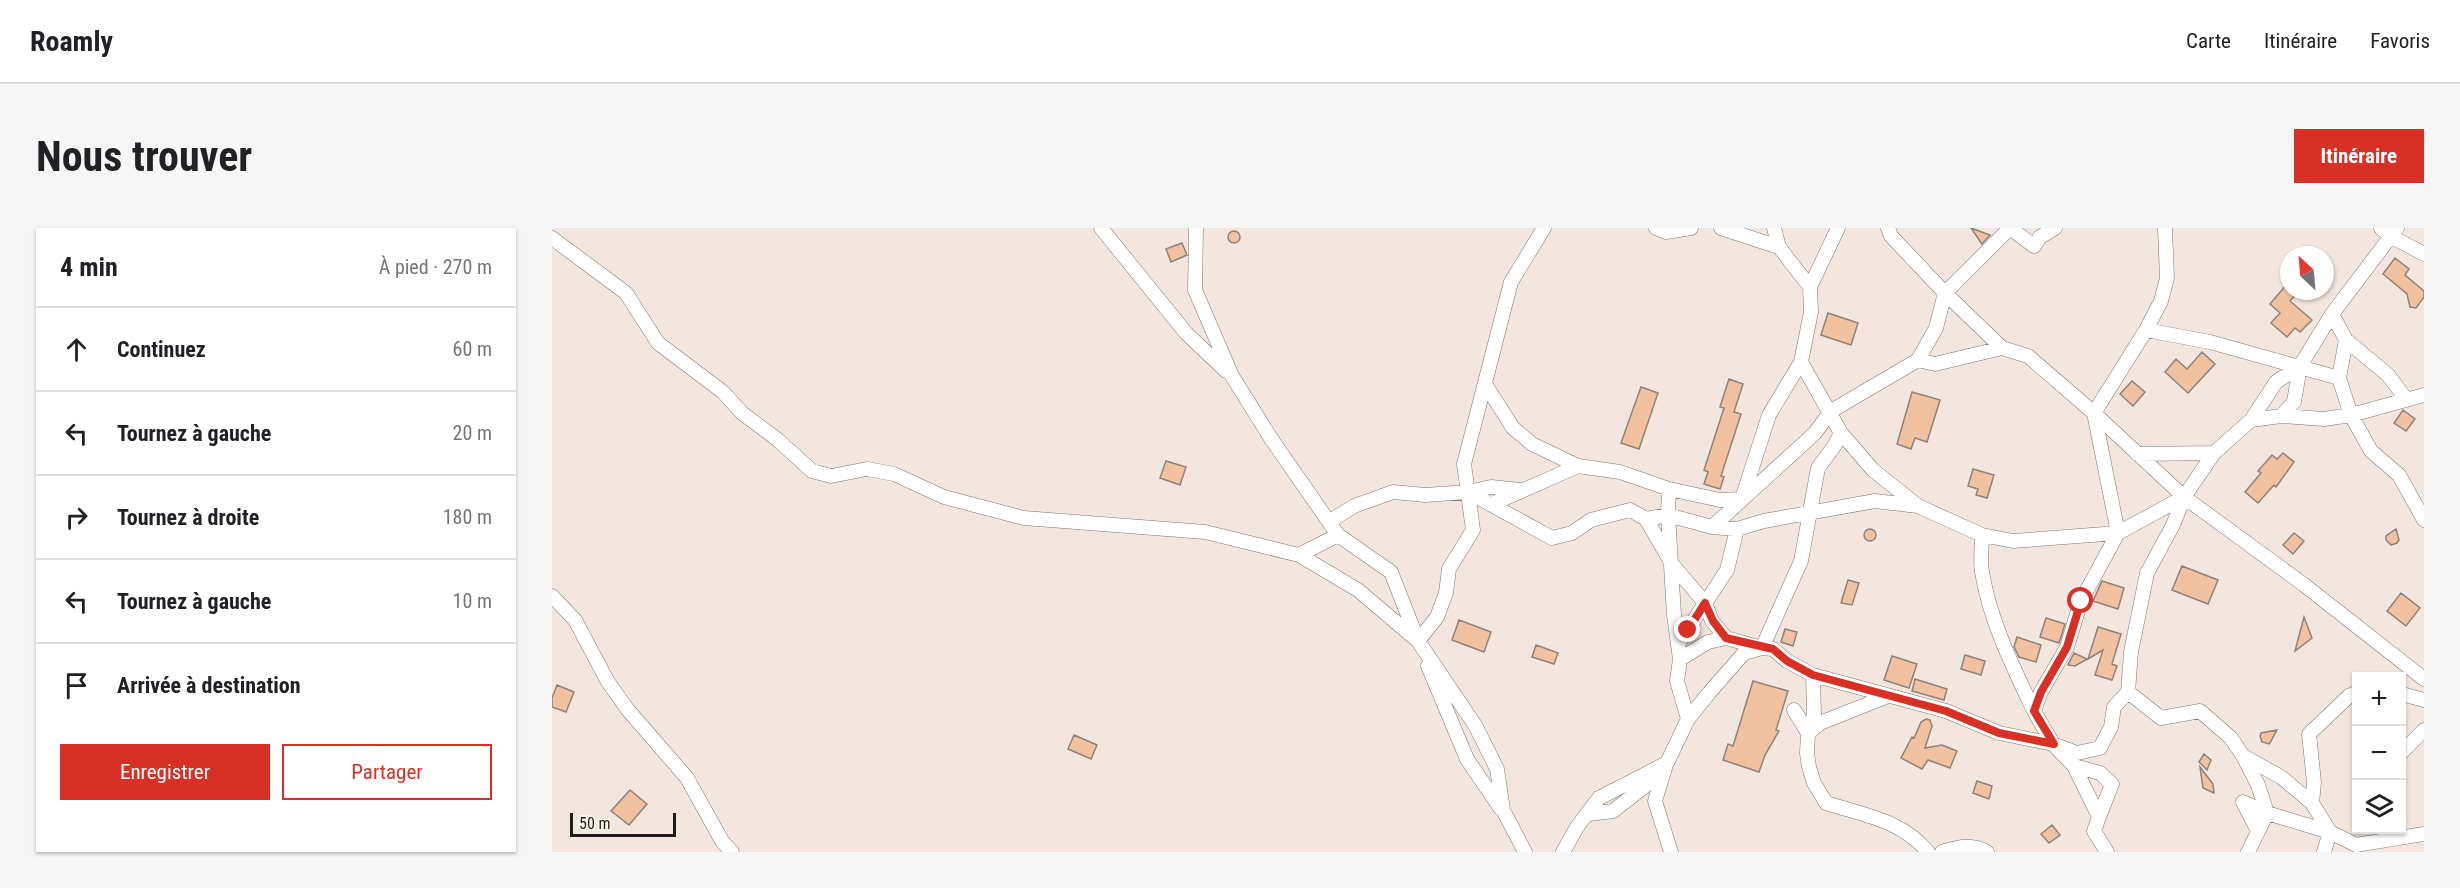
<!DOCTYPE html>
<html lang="fr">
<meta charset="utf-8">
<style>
:root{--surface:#fff;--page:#f6f6f6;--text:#202124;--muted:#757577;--line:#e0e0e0;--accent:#d93025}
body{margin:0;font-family:"Roboto Condensed",sans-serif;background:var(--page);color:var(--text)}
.controls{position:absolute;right:18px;bottom:18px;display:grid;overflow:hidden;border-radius:0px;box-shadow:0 2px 4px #0004}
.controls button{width:54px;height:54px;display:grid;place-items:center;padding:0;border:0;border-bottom:2px solid var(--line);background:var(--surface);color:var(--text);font:30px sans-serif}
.compass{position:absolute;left:1728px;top:18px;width:54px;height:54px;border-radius:50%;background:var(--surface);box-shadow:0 2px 4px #0004;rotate:334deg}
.scale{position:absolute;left:18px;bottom:15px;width:106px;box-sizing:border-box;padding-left:6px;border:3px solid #201c19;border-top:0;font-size:16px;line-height:21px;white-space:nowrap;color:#201c19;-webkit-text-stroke:4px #fef4ed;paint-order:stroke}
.stop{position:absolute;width:18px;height:18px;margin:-14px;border:4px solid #d93025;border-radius:50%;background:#fff}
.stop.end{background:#d93025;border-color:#fff;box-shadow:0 2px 6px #0008}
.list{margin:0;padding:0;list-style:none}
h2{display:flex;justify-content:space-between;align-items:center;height:78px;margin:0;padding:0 24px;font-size:26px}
h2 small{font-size:20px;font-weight:400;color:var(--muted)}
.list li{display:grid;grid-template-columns:39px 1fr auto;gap:18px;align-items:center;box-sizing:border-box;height:84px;padding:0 24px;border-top:2px solid var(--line)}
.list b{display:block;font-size:22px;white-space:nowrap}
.list em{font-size:20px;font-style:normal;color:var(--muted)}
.actions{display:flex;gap:12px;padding:18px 24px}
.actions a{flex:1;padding:14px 0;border:2px solid var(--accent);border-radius:0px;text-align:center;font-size:21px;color:var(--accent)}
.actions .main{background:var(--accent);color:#fff}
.icon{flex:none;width:33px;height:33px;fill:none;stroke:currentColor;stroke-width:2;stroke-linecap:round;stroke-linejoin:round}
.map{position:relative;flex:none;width:1872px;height:624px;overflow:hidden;border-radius:0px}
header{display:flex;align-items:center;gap:36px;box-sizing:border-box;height:84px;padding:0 30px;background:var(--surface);border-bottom:2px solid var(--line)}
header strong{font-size:28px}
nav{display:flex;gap:33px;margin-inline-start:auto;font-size:21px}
.intro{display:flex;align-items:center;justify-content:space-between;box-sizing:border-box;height:144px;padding:0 36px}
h1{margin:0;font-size:42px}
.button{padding:15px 27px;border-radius:0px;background:var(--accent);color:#fff;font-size:21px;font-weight:700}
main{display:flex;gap:36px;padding:0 36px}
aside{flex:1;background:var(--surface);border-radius:0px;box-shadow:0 2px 4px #0004}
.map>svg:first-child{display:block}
.building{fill:#f1c1a0;stroke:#8e827b;stroke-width:1.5}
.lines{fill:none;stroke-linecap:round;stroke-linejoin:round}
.street-casing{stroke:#81766e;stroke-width:15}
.street{stroke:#fff;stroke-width:14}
.route{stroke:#d93025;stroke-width:8}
</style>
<header>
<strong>Roamly</strong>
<nav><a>Carte</a><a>Itinéraire</a><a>Favoris</a></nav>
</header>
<div class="intro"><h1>Nous trouver</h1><a class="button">Itinéraire</a></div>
<main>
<aside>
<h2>4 min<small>À pied · 270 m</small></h2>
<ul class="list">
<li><svg class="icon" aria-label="ahead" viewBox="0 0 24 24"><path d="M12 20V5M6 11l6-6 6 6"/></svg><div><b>Continuez</b></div><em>60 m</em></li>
<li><svg class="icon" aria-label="left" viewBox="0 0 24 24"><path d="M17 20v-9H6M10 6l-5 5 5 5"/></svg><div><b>Tournez à gauche</b></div><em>20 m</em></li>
<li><svg class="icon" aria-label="right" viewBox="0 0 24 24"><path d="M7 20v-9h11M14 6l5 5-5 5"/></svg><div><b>Tournez à droite</b></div><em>180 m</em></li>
<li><svg class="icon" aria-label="left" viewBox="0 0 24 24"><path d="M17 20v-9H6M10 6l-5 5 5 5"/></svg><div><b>Tournez à gauche</b></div><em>10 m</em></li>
<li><svg class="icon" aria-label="arrive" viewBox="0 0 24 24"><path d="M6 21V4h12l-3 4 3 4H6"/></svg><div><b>Arrivée à destination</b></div></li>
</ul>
<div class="actions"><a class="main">Enregistrer</a><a>Partager</a></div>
</aside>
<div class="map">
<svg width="1872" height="624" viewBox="0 0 1872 624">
<rect width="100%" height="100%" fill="#f3e6de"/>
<!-- building -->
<path class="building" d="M1419 0 1438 7 1430 16Z
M676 9a6 6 0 1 1 12 0a6 6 0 1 1-12 0Z
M630 15 635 27 619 34 614 21Z
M1843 30 1857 41 1853 47 1872 63V69L1864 80 1858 79 1855 66 1831 46Z
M1735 56 1737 63 1745 65 1738 73 1760 92 1748 104 1743 100 1735 109 1719 95 1728 85 1718 76Z
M1276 85 1306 95 1299 117 1269 107Z
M1650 124 1663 136 1636 165 1613 144 1624 131 1635 141Z
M1177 151 1191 156 1182 184 1189 186 1169 248 1172 249 1168 261 1152 256 1156 244 1152 242 1172 180 1168 179Z
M1580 153 1593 164 1581 178 1568 166Z
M1089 159 1106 165 1087 221 1069 215Z
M1360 164 1388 172 1375 214 1363 210 1359 221 1345 216Z
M1851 182 1863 191 1854 203 1842 195Z
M1731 225 1742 234 1724 259 1722 257 1706 275 1693 264 1709 245 1706 243 1720 227 1725 231Z
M614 233 634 239 628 257 608 250Z
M1421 241 1442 247 1435 270 1424 267 1426 261 1416 258Z
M1312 307a6 6 0 1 1 12 0a6 6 0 1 1-12 0Z
M1844 301 1847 312 1845 315 1839 317 1834 312V308Z
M1742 305 1752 313 1741 326 1731 317Z
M1630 338 1666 352 1656 376 1620 362Z
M1296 352 1307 355 1300 377 1289 375Z
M1550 353 1572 360 1566 381 1541 373Z
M1849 365 1868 380 1854 398 1835 383Z
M1752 389 1760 410 1743 423Z
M1494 390 1513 396 1507 415 1488 409Z
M907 392 939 404 932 424 900 412Z
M1546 399 1569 406 1560 436 1565 438 1560 452 1543 447 1551 422 1536 431Z
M1233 401 1245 404 1241 418 1229 414Z
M1465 409 1489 417 1484 434 1467 429 1462 419Z
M984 417 1006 425 1002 436 980 429Z
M1522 425 1535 431 1523 438 1516 437Z
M1413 427 1433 433 1429 447 1409 441Z
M1340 428 1365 436 1357 460 1332 452Z
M1363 451 1395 461 1392 472 1360 463Z
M1201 453 1236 463 1224 502 1227 503 1213 527 1207 544 1171 532 1176 516 1181 518Z
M5 457 22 464 14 484 0 479V470Z
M1374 491 1378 492 1380 498 1373 520 1390 517 1405 523 1398 540 1376 532 1370 541 1349 530 1360 509 1362 510 1369 494Z
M1725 502 1719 513 1717 516 1710 514 1708 508 1709 505Z
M522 507 545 517 539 531 516 521Z
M1652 526 1659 532 1655 542 1647 534Z
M1648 539 1661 556 1662 565 1651 560Z
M1425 553 1440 558 1437 571 1421 565Z
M78 562 95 576 77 597 59 583Z
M1500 597 1508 607 1497 615 1489 606Z"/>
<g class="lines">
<defs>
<path id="street" d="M549 0 634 105 674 143
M644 0 643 62 680 148 720 212 786 307 839 344 866 413 923 497 945 541 951 582 973 624
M1104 0 1114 4 1139 0
M1169 0 1227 19 1258 59 1259 84 1249 134 1289 205 1321 242 1366 278
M1222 0 1227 19
M1336 0 1339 8 1393 65 1384 100 1366 132
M1458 0 1393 65 1450 120 1476 128 1542 185 1632 269 1751 356 1872 451
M1458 0 1482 18 1488 9 1503 0
M1829 0 1840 9 1872 26
M0 10 74 65 106 115 171 164 190 185 226 212 260 243 279 248 315 241 342 246 392 269 472 290 653 304 747 327 786 307
M1258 59 1286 0
M1780 86 1794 112 1836 147 1854 171
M1594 102 1658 114 1787 150 1799 187 1819 223 1847 247 1872 292
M1787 150 1794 112
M933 156 961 200 980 216 1026 238
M1729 188 1742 174 1748 138 1780 86 1845 0
M1699 192 1724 154 1748 138
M1585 226 1662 225
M1117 261 1116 287 1122 387 1128 431 1125 453 1136 491
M916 264 939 259 968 262
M1632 269 1621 297 1595 345 1579 424 1576 464 1609 490 1648 483 1679 510 1691 528 1729 549 1760 575
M940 276 1026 238 1068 244 1117 261 1168 272 1190 271 1217 187 1249 134
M1094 291 1116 287 1160 299 1185 301 1212 293 1323 273 1366 278 1430 307 1461 313 1566 305 1632 269 1662 225 1699 192 1729 188 1772 191 1799 187 1872 167
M778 293 802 278 841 264 873 267 916 264 1000 310 1020 305 1039 292 1078 282 1094 291 1120 336 1153 375 1160 393 1174 410 1210 420 1249 333 1266 240 1283 217 1289 205
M1160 299 1263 205 1279 183 1366 132 1383 136 1450 120
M1430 307C1430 319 1428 332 1430 344 1438 393 1461 439 1482 483
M747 327 806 362 866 413 885 389 894 365 897 341 921 302 912 236 959 54 992 0
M0 368 23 392 56 454 76 482 135 550 170 613 180 624
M1127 415 1175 342 1185 301
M1128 431 1156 414 1174 410
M876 438 915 531 949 581
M1850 466 1872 472
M1242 482 1256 505 1255 525 1257 539 1262 555 1274 575C1311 587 1350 592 1376 624
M1256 504 1262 487 1261 447
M1256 505 1268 495 1336 468
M1850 524 1872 502
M1691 528 1706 557 1715 585 1696 624
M1522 538 1548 545 1560 556 1547 589
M1113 540 1103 573 1119 624
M1037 586 1061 583 1092 559 1105 545
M1706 603 1691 574 1715 585 1778 604 1804 617 1872 606
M1011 624 1025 599 1047 570 1115 535 1136 491 1157 465 1192 425 1210 420 1221 421 1235 433 1261 447 1394 483 1447 505 1501 516 1525 525 1548 520 1559 499 1562 479 1576 464
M1390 624C1406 619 1420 615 1435 624
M1555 624 1542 603 1547 589 1522 538 1501 516 1482 483 1489 464 1515 419 1529 373 1566 305 1542 185 1594 102 1609 73 1615 50 1613 0
M1772 624 1778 604 1760 575 1762 554 1757 506 1797 468 1804 465"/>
</defs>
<!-- street casing -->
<use href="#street" class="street-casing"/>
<!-- street -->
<use href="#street" class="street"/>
</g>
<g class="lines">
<!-- route -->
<path class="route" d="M1136 402 1153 375 1161 393 1174 410 1221 421 1235 433 1261 447 1394 483 1447 505 1502 516 1482 483 1489 464 1515 419 1529 373"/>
</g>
</svg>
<div class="controls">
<button>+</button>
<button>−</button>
<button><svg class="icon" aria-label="layers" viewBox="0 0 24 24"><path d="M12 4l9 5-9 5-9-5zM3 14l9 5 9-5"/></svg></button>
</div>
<svg class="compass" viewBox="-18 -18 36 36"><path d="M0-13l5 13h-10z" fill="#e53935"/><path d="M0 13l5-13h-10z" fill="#757577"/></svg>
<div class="scale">50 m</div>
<div class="stop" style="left:1529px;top:373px"></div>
<div class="stop end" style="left:1136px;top:402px"></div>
</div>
</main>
